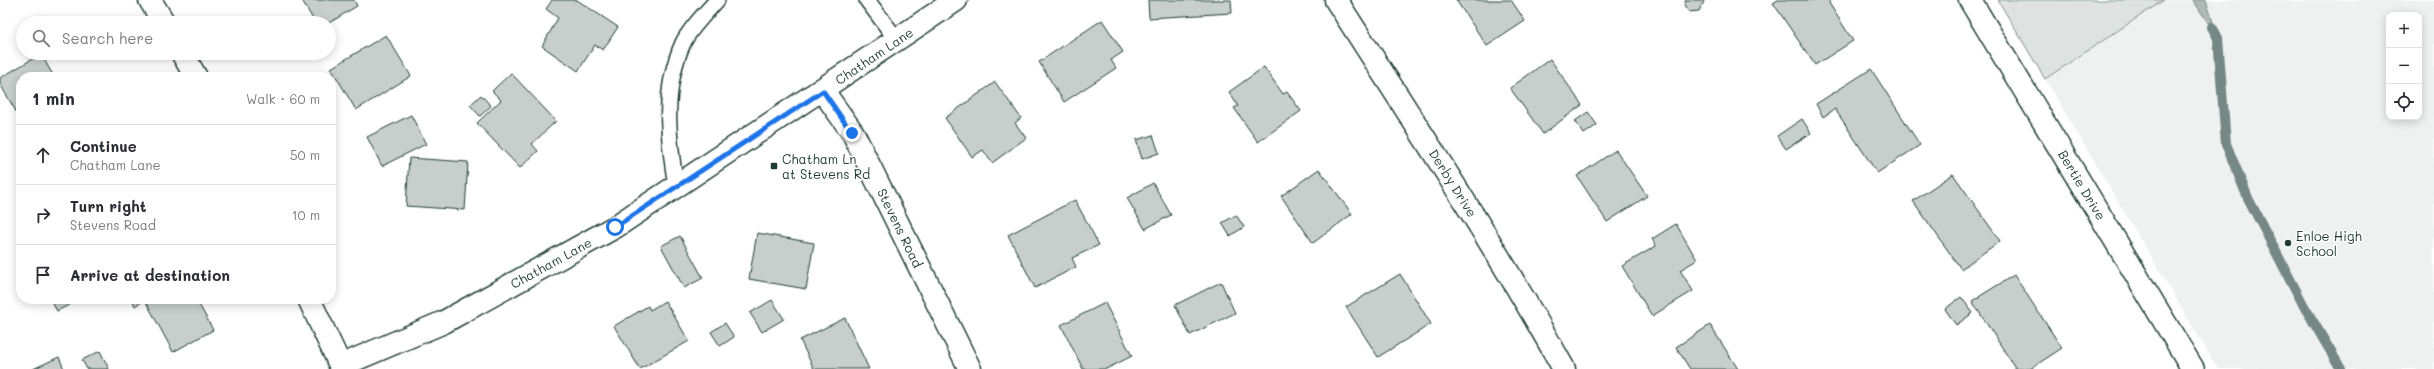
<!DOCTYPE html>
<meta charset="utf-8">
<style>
:root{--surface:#fff;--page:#f2f2f3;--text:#2b2b33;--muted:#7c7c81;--line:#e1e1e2}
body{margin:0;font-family:Mali,sans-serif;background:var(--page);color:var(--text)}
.controls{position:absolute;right:12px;top:12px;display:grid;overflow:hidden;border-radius:8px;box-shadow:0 2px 10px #0003}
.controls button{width:36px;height:36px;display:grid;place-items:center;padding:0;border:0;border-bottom:1px solid var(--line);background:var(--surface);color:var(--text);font:20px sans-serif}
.stop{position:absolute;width:12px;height:12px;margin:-9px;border:3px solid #1a73e8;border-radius:50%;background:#fff}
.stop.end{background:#1a73e8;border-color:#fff;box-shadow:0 1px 4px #0008}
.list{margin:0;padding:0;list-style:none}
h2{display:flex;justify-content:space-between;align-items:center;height:52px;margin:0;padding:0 16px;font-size:17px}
h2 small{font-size:13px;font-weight:400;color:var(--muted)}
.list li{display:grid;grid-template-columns:26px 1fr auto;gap:12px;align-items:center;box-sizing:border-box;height:60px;padding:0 16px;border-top:1px solid var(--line)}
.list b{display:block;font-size:15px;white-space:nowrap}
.list p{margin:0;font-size:13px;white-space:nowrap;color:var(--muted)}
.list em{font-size:13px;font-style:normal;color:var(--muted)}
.icon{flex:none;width:22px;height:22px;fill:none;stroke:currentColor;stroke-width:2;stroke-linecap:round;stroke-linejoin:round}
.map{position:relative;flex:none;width:2434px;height:369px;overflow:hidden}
.search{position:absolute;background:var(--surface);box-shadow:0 2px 10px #0003;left:16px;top:16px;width:320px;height:44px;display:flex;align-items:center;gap:10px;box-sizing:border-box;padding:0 14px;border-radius:22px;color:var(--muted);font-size:15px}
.panel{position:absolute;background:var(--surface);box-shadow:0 2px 10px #0003;left:16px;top:72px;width:320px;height:232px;border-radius:16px}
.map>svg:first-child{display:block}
.built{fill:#eef1f0;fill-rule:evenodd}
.green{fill:#dee3e2;stroke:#7e908b}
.water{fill:#afbab7;stroke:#758883}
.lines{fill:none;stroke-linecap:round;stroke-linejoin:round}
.stream{stroke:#758883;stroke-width:10}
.building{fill:#c7cfcc;stroke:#1f3d34}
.service-casing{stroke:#1f3d34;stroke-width:18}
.minor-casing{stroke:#1f3d34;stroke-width:25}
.tertiary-casing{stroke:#1f3d34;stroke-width:25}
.service{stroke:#fff;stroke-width:15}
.minor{stroke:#fff;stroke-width:22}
.tertiary{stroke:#fff;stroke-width:22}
.route{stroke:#1a73e8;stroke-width:5}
.poi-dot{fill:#1f3d34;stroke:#fff;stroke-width:1.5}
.labels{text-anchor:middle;stroke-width:3;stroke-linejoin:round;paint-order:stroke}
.street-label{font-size:13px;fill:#1f3d34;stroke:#fff}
.poi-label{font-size:13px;fill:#1f3d34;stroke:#fff;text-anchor:start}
</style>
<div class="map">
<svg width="2434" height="369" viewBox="0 0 2434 369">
<rect width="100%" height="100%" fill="#fff"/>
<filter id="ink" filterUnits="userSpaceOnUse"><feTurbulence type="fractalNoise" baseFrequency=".025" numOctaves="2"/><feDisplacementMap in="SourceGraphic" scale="8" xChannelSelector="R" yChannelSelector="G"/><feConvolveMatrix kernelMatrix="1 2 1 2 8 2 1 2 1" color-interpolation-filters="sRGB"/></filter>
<g filter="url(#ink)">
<!-- built -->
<path class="built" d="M2164 0H2434V369H2218L2045 79ZM2389 15H2419V117H2389Z"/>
<!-- green -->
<path class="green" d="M1998 0H2164L2045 79Z"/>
<!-- water -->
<path class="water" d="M2193 0H2206L2218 38Z"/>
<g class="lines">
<!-- stream -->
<path class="stream" d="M2212 27 2218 38 2226 144 2248 198 2304 306 2341 369"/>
</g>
<!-- building -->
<path class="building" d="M302 0H354L357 6 329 23H315Z
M552 0H577L618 27 603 50 595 45 578 71 542 46 558 18 546 9Z
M1148 0H1231L1232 13 1149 18Z
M1456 0H1511L1525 21 1487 46Z
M1686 0H1702L1704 2 1699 11 1689 12 1684 5Z
M1778 0H1831L1829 3 1853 41 1815 65 1773 3Z
M1102 20 1123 52 1111 60 1116 68 1064 102 1039 62Z
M386 35 411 76 356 110 331 68Z
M41 54 54 77H21V120L0 84V78Z
M1550 59 1582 105 1543 134 1510 88Z
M1264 67 1283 94 1287 92 1301 111 1258 142 1234 108 1238 106 1229 92Z
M1871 69 1920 145 1877 173 1835 109 1823 117 1816 104Z
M511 73 556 121 532 144 538 151 520 168 477 123 501 100 492 91Z
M995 82 1021 118 1015 123 1026 138 992 163 983 150 972 157 945 118Z
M481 95 491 106 480 116 470 105Z
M1588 112 1597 125 1584 134 1575 121Z
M411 115 426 144 382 166 367 137Z
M1802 119 1811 133 1786 149 1777 136Z
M1153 135 1159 153 1142 159 1136 140Z
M1616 150 1647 196 1607 222 1577 176Z
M409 158 468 162 465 210 406 206Z
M1319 169 1352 214 1313 243 1281 196Z
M1953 174 2000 241 1961 269 1913 201Z
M1153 183 1171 215 1145 229 1127 198Z
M1075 200 1099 245 1072 258 1076 267 1035 288 1008 235Z
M1236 215 1244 227 1230 236 1222 223Z
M1676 224 1697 260 1680 270 1693 291 1652 316 1622 266 1656 246 1652 239Z
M757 233 814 243 806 289 749 279Z
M680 236 703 278 684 288 661 246Z
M1400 274 1431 324 1378 357 1346 307Z
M2014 275 2062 348 2030 369H2016L1972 301Z
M1221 282 1235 313 1190 335 1175 305Z
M1961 297 1973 313 1956 325 1945 309Z
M50 299H68L71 304 57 311Z
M132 299H196L213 330 173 352 145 300 135 306Z
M772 300 784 319 762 332 750 313Z
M665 301 689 341 640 369 614 326 648 306 650 310Z
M1105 303 1132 356 1106 369H1083L1061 325Z
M845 318 869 369H814L800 340Z
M725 323 734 337 720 346 711 332Z
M1710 325 1738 369H1690L1676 347Z
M100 351 109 369H87L82 360Z
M59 357 64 369H33Z"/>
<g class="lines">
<defs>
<path id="service" d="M867 0 897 40
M676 186C668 137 662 90 683 43 690 28 706 13 717 0"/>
<path id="minor" d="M1336 0C1414 122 1494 243 1564 369
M1970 0 2193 369
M823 91 853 133 970 369
M340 366 444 322 615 227 956 0"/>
<path id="tertiary" d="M150 0 164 23
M182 53 196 77
M309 299 342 369"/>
</defs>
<!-- service casing -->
<use href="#service" class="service-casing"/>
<!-- minor casing -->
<use href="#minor" class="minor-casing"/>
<!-- tertiary casing -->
<use href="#tertiary" class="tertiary-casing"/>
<!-- service -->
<use href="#service" class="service"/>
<!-- minor -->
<use href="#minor" class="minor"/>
<!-- tertiary -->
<use href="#tertiary" class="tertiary"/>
</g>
</g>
<g class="lines" filter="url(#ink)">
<!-- route -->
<path class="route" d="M615 227 823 91 852 133"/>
</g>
<!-- markers -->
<g class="poi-dot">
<rect x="770" y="162" width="8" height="8" rx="2"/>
<circle cx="2288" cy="243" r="4"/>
</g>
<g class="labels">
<!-- street labels -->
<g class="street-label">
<text transform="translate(874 56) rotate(-34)" y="5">Chatham Lane</text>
<text transform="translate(1453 183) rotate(58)" y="5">Derby Drive</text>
<text transform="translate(2082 185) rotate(59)" y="5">Bertie Drive</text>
<text transform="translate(900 228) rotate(64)" y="5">Stevens Road</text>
<text transform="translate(551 263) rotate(-29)" y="5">Chatham Lane</text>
</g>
<!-- poi labels -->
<g class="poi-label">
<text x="782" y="164">Chatham Ln<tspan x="782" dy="15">at Stevens Rd</tspan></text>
<text x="2296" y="241">Enloe High<tspan x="2296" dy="15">School</tspan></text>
</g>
</g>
</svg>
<div class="controls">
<button>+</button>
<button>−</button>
<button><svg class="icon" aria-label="locate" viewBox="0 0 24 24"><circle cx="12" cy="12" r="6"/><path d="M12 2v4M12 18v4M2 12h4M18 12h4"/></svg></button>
</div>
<div class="stop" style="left:615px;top:227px"></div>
<div class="stop end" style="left:852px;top:133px"></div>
<div class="search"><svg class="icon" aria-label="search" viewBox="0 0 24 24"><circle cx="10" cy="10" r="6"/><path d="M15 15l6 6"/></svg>Search here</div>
<section class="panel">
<h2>1 min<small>Walk · 60 m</small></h2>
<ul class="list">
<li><svg class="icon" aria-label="ahead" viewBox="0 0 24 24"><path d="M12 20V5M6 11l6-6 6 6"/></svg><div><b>Continue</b><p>Chatham Lane</p></div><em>50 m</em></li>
<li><svg class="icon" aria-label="right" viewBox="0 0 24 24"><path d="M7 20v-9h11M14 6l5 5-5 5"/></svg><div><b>Turn right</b><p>Stevens Road</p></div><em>10 m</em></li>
<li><svg class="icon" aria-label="arrive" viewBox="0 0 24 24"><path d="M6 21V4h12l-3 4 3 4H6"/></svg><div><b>Arrive at destination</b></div></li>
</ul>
</section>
</div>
